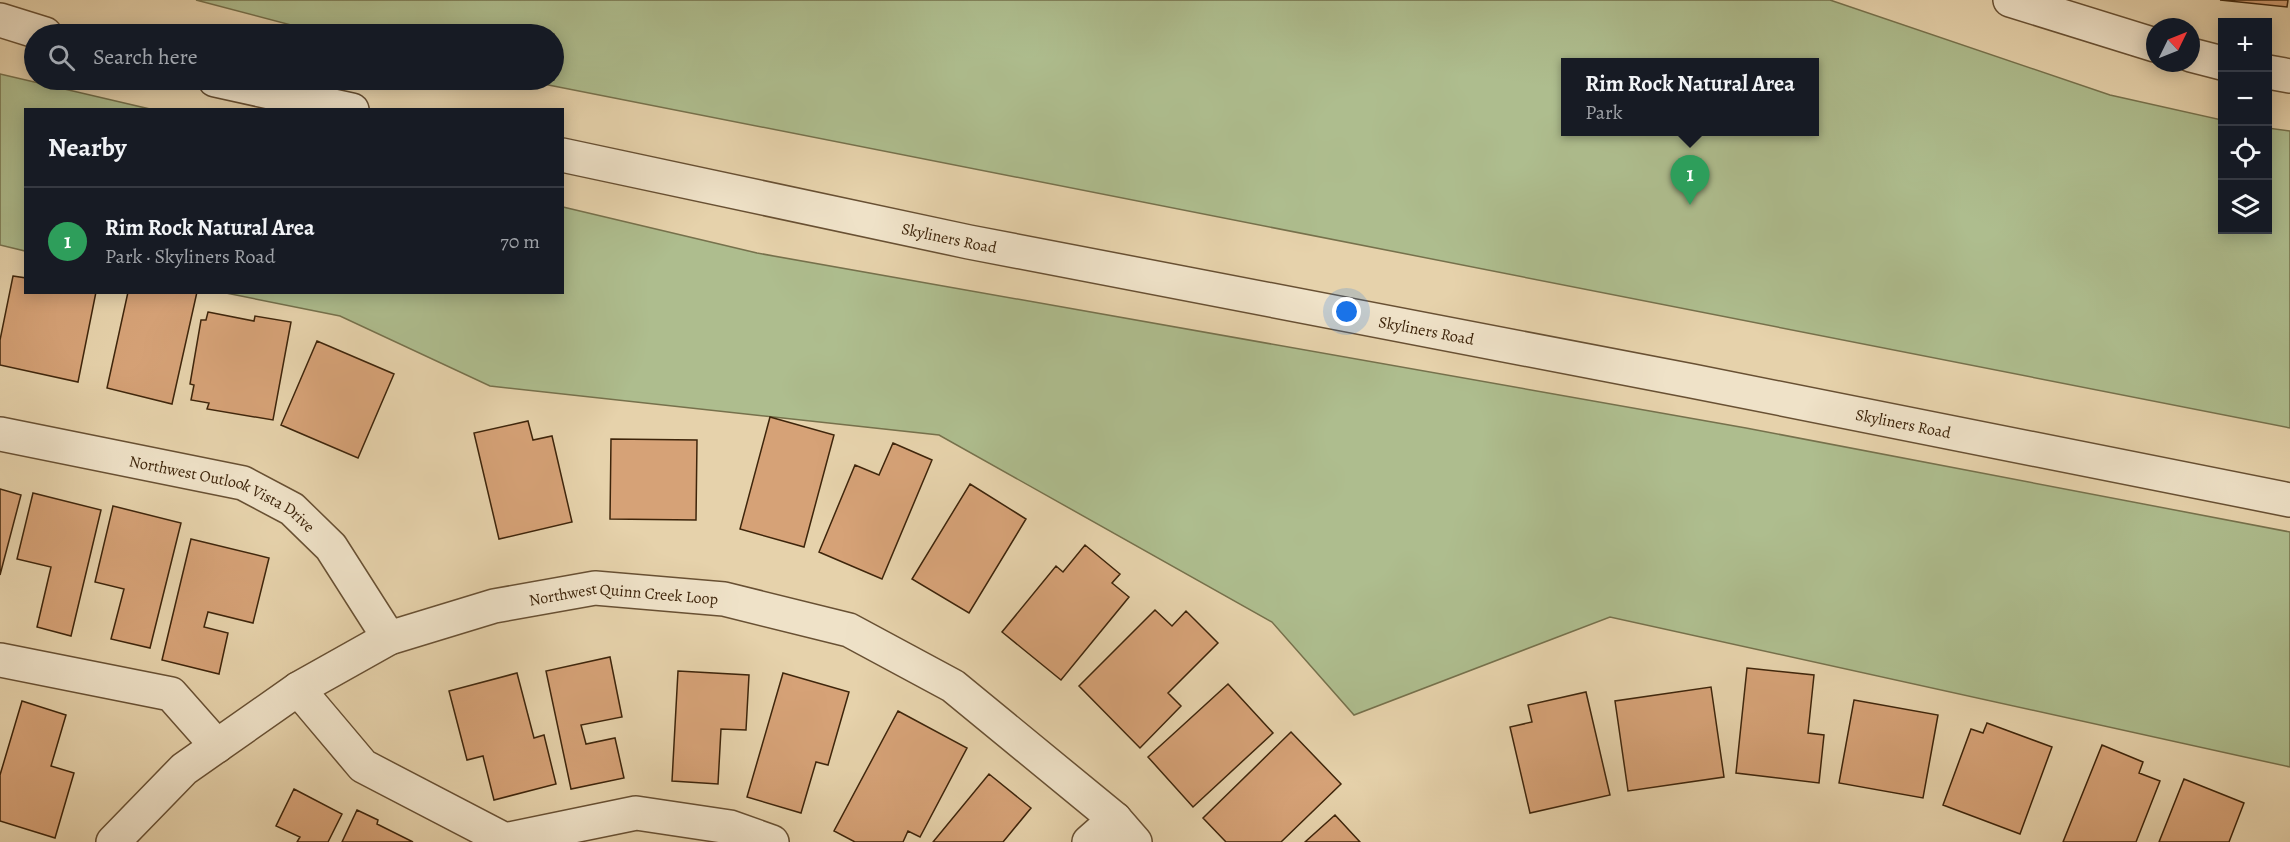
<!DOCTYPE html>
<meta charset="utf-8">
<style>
:root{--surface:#171b24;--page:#20242c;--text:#f1f3f6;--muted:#9ea1a6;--line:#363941;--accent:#c59692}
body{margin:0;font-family:Alegreya,serif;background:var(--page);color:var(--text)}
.controls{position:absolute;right:18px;top:18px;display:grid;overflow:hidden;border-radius:0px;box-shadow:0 3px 15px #0003}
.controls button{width:54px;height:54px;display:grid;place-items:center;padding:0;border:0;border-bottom:2px solid var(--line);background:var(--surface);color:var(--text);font:30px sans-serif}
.compass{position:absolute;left:2146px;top:18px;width:54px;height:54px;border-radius:50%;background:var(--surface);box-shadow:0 3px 15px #0003;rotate:47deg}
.you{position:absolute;left:1347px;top:312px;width:21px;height:21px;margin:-15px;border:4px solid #fff;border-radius:50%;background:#1a73e8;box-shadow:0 0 0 9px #1a73e833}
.badge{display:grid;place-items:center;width:39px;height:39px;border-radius:50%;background:var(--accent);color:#fff;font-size:20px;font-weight:700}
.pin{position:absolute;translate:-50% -50px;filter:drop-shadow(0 2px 3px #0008)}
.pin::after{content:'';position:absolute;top:32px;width:21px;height:18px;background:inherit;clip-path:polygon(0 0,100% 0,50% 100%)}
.popup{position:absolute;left:1561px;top:58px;width:258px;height:78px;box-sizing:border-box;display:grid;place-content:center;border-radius:0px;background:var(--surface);filter:drop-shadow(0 2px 4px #0005);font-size:20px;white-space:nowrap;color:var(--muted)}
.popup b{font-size:22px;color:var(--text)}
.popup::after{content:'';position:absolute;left:50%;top:100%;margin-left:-12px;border:12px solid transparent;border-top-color:var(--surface)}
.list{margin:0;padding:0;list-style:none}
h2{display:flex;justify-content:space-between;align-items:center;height:78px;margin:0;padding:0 24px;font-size:26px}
h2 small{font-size:20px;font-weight:400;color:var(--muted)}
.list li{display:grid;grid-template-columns:39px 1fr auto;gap:18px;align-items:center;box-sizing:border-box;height:108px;padding:0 24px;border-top:2px solid var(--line)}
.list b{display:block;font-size:22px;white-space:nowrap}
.list p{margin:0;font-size:20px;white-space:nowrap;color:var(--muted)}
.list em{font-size:20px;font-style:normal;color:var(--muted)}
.icon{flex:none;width:33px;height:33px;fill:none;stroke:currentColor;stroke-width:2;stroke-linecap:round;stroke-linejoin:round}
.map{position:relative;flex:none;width:2290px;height:842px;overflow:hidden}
.search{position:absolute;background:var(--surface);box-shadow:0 3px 15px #0003;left:24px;top:24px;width:540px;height:66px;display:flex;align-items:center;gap:15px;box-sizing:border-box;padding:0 21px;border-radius:33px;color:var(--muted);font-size:22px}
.panel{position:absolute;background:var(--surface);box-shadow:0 3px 15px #0003;left:24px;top:108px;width:540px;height:186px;border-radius:0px}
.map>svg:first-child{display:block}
.green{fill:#aebd8e;stroke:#76714c;stroke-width:1.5;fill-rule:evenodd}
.building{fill:#d6a277;stroke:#3e250b;stroke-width:1.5}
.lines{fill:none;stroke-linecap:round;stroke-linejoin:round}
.minor-casing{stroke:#685033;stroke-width:36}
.minor{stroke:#efe2c8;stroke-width:33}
.labels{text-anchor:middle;stroke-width:6;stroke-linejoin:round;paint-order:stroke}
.street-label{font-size:16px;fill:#3e250b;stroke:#efe2c8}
</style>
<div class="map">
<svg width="2290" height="842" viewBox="0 0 2290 842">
<rect width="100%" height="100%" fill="#e6d2ab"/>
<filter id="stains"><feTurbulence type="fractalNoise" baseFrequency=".00333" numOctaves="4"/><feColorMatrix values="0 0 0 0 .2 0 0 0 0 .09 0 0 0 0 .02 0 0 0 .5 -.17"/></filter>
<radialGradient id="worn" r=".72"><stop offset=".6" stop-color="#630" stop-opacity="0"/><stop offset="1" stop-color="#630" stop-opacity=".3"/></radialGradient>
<!-- green -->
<path class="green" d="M196 0H1830L2110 95 2222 120V230H2268V128L2290 131V428L523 80H554V34H325ZM1814 62V132H1566V62Z
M0 74 150 109 26 110 25 251 0 245Z
M563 207 757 253 1746 428 2290 532V767L1610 617 1354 715 1272 622 939 435 490 386 340 316 226 293 562 292Z"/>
<!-- building -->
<path class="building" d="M2220 0H2288L2287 7Z
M13 276 26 278V292H96L78 382 0 365V340Z
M128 292H197L172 404 107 388Z
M208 312 254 321 255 316 291 322 273 420 207 409 209 403 191 400 194 385 190 384 201 320H206Z
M317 341 394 374 358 458 281 425Z
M770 417 834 435 804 547 740 529Z
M528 421 533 440 552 436 572 522 499 539 474 433Z
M611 439 697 440 696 520 610 519Z
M893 443 932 460 882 579 819 552 855 465 879 475Z
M970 484 1026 519 969 613 912 579Z
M0 489 21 495 0 575Z
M33 493 101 510 71 636 37 627 51 567 17 559Z
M113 506 181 523 150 648 111 639 124 589 95 582Z
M191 539 269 558 253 623 208 612 204 627 228 633 219 674 162 660Z
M1085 545 1120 574 1112 583 1129 597 1061 680 1002 632 1056 566 1063 572Z
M1155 610 1172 626 1186 611 1218 643 1168 693 1181 706 1140 748 1079 686Z
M610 657 622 717 581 725 586 744 615 738 624 778 571 789 546 671Z
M1747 668 1814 675 1808 733 1824 735 1819 783 1736 773Z
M678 671 749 675 746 730 721 729 718 784 672 781Z
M517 673 534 738 544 735 556 784 494 800 483 756 467 760 449 691Z
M783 673 849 692 828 765 816 762 801 813 747 797Z
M1228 684 1273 733 1193 807 1148 757Z
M1711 687 1724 777 1628 791 1615 701Z
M1586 692 1610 795 1530 813 1510 727 1532 722 1528 705Z
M1854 700 1938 715 1923 798 1839 783Z
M22 701 66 715 51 766 74 773 55 838 0 821V775Z
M898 711 967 748 920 837 908 831 903 842H855L834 831Z
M1987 723 2052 747 2020 834 1943 805 1971 729 1983 733Z
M1291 732 1341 784 1281 842H1226L1203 818Z
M2102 745 2143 762 2139 773 2160 781 2136 842H2063Z
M989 774 1031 808 1003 842H933Z
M2184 779 2244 803 2229 842H2159Z
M294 789 342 814 328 842H297L300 837 276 826Z
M357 810 378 820 377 824 413 842H342Z
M1335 815 1360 842H1305Z"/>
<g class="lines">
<defs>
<g id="minor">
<path d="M2010 0 2155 45"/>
<path d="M0 20 45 34"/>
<path d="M2191 55 2222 63"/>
<path d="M2268 72 2290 76"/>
<path d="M215 80 352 110"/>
<path id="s1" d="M562 155 969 242 1692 381 2290 500"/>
<path id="s2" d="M0 434 243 483 292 509 331 547 389 638"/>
<path d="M0 660 171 694 217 746"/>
<path d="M298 689 363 766 505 840 636 813 730 827 772 842"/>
<path id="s3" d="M113 842 184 769 298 689 389 638 494 606 595 588 724 599 849 630 953 686 1115 819 1135 842"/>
<path d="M1089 842 1115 819"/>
</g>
</defs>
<!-- minor casing -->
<use href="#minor" class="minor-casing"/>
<!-- minor -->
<use href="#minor" class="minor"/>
</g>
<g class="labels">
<!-- street labels -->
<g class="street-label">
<text dy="6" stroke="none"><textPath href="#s1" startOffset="396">Skyliners Road</textPath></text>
<text dy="6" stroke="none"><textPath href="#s1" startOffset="882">Skyliners Road</textPath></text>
<text dy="6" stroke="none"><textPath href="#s1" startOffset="1368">Skyliners Road</textPath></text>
<text dy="6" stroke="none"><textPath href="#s2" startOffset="232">Northwest Outlook Vista Drive</textPath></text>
<text dy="6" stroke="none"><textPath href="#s3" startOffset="586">Northwest Quinn Creek Loop</textPath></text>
</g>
</g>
<rect width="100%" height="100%" filter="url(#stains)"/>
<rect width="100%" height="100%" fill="url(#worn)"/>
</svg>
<div class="controls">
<button>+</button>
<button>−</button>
<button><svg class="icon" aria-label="locate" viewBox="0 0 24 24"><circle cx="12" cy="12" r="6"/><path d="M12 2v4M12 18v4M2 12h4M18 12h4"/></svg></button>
<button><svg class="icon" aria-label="layers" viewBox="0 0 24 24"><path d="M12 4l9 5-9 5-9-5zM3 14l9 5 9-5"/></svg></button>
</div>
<svg class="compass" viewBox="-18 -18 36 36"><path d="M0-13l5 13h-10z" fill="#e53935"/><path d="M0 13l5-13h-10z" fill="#9ea1a6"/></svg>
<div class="you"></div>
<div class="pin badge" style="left:1690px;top:205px;background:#2e9e5b">1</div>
<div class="popup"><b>Rim Rock Natural Area</b>Park</div>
<div class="search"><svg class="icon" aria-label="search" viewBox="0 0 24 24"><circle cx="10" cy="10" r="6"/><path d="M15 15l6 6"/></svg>Search here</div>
<section class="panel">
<h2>Nearby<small></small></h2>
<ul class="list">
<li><span class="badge" style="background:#2e9e5b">1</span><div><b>Rim Rock Natural Area</b><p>Park · Skyliners Road</p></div><em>70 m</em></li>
</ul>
</section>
</div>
